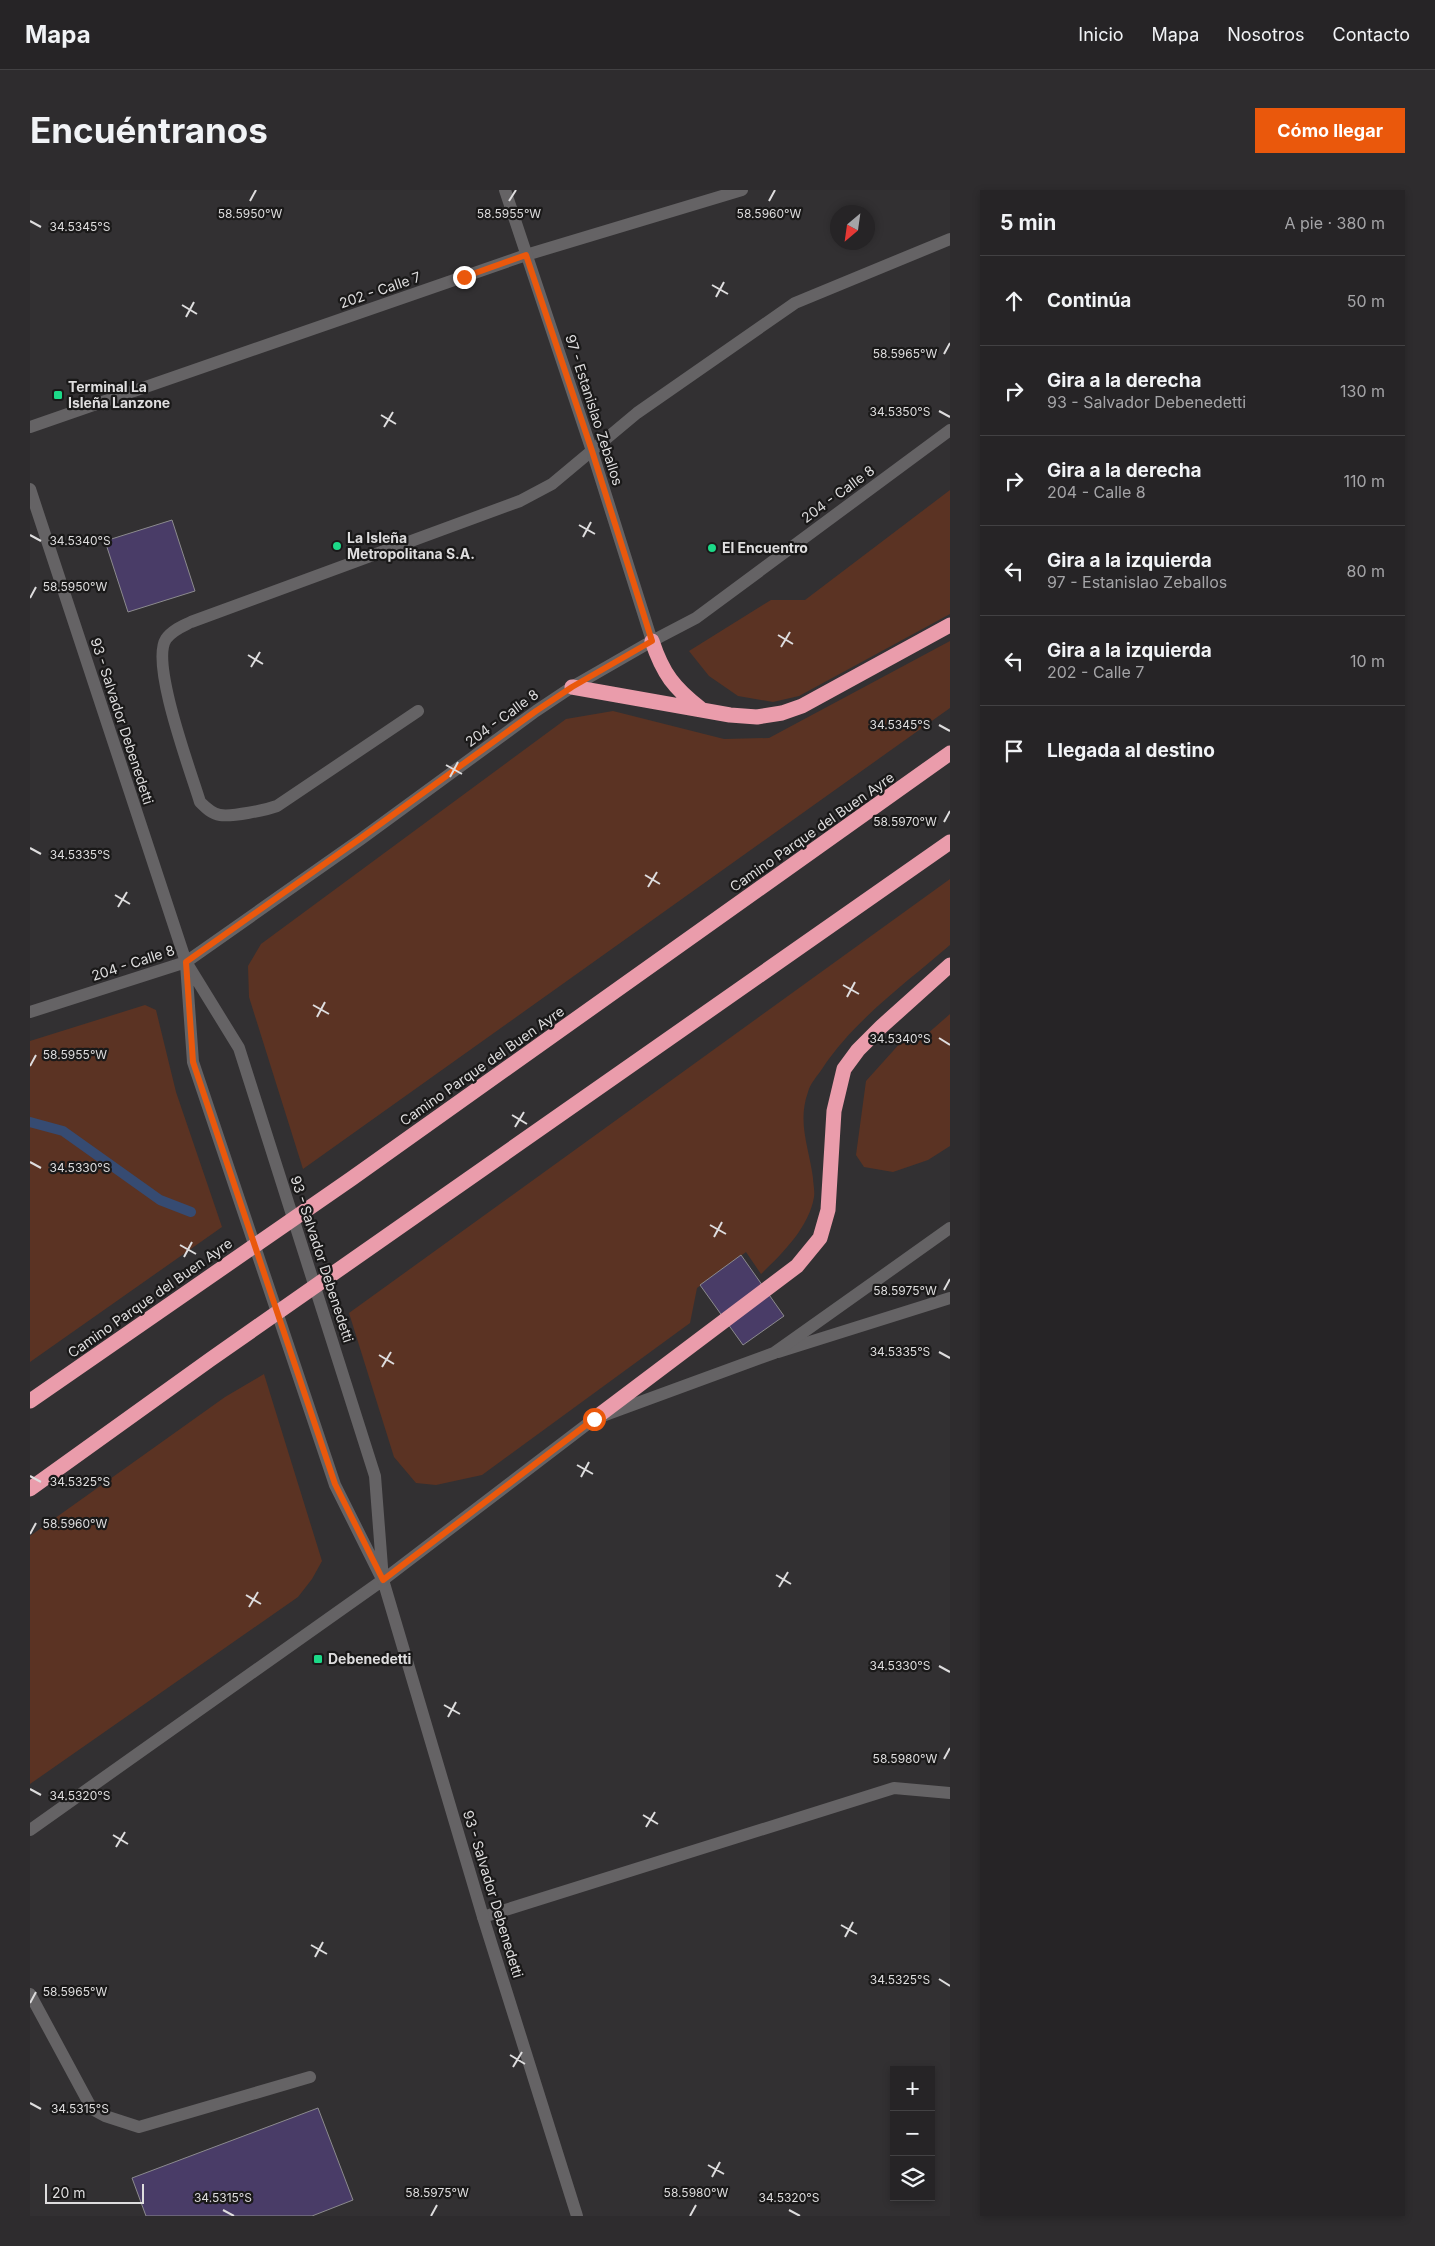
<!DOCTYPE html>
<html lang="es">
<meta charset="utf-8">
<style>
:root{--surface:#262426;--page:#2e2c2e;--text:#f1f3f6;--muted:#a4a4a7;--line:#424143;--accent:#ea580c}
body{margin:0;font-family:Inter,sans-serif;background:var(--page);color:var(--text)}
.controls{position:absolute;right:15px;bottom:15px;display:grid;overflow:hidden;border-radius:0px;box-shadow:0 2px 8px #0003}
.controls button{width:45px;height:45px;display:grid;place-items:center;padding:0;border:0;border-bottom:1px solid var(--line);background:var(--surface);color:var(--text);font:25px sans-serif}
.compass{position:absolute;left:800px;top:15px;width:45px;height:45px;border-radius:50%;background:var(--surface);box-shadow:0 2px 8px #0003;rotate:209deg}
.scale{position:absolute;left:15px;bottom:12px;width:99px;box-sizing:border-box;padding-left:5px;border:2px solid #deddde;border-top:0;font-size:14px;line-height:18px;white-space:nowrap;color:#deddde;-webkit-text-stroke:4px #1a1919;paint-order:stroke}
.stop{position:absolute;width:15px;height:15px;margin:-11px;border:4px solid #ea580c;border-radius:50%;background:#fff}
.stop.end{background:#ea580c;border-color:#fff;box-shadow:0 1px 5px #0008}
.list{margin:0;padding:0;list-style:none}
h2{display:flex;justify-content:space-between;align-items:center;height:65px;margin:0;padding:0 20px;font-size:21px}
h2 small{font-size:16px;font-weight:400;color:var(--muted)}
.list li{display:grid;grid-template-columns:32px 1fr auto;gap:15px;align-items:center;box-sizing:border-box;height:90px;padding:0 20px;border-top:1px solid var(--line)}
.list b{display:block;font-size:19px;white-space:nowrap}
.list p{margin:0;font-size:16px;white-space:nowrap;color:var(--muted)}
.list em{font-size:16px;font-style:normal;color:var(--muted)}
.icon{flex:none;width:28px;height:28px;fill:none;stroke:currentColor;stroke-width:2;stroke-linecap:round;stroke-linejoin:round}
.map{position:relative;flex:none;width:920px;height:2026px;overflow:hidden;border-radius:0px}
header{display:flex;align-items:center;gap:30px;box-sizing:border-box;height:70px;padding:0 25px;background:var(--surface);border-bottom:1px solid var(--line)}
header strong{font-size:24px}
nav{display:flex;gap:28px;margin-inline-start:auto;font-size:18px}
.intro{display:flex;align-items:center;justify-content:space-between;box-sizing:border-box;height:120px;padding:0 30px}
h1{margin:0;font-size:35px}
.button{padding:12px 22px;border-radius:0px;background:var(--accent);color:#fff;font-size:18px;font-weight:700}
main{display:flex;gap:30px;padding:0 30px}
aside{flex:1;background:var(--surface);border-radius:0px;box-shadow:0 2px 8px #0003}
.map>svg:first-child{display:block}
.green{fill:#5b3323}
.lines{fill:none;stroke-linecap:round;stroke-linejoin:round}
.stream{stroke:#364b72;stroke-width:10}
.building{fill:#493c67;stroke:#8c8b8e}
.service{stroke:#656365;stroke-width:12}
.minor{stroke:#656365;stroke-width:12}
.tertiary{stroke:#656365;stroke-width:12}
.motorway{stroke:#ea9cab;stroke-width:15}
.route{stroke:#ea580c;stroke-width:6}
.ticks{fill:none;stroke:#deddde;stroke-width:2}
.poi-dot{fill:#1cd988;stroke:#1a1919;stroke-width:2}
.labels{text-anchor:middle;stroke-width:4.5;stroke-linejoin:round;paint-order:stroke}
.street-label{font-size:14px;fill:#deddde;stroke:#1a1919}
.poi-label{font-size:14px;font-weight:bold;fill:#deddde;stroke:#1a1919;text-anchor:start}
.ticks-label{font-size:12px;text-anchor:middle;fill:#deddde;stroke:#1a1919;stroke-width:4.5;stroke-linejoin:round;paint-order:stroke}
</style>
<header>
<strong>Mapa</strong>
<nav><a>Inicio</a><a>Mapa</a><a>Nosotros</a><a>Contacto</a></nav>
</header>
<div class="intro"><h1>Encuéntranos</h1><a class="button">Cómo llegar</a></div>
<main>
<div class="map">
<svg width="920" height="2026" viewBox="0 0 920 2026">
<rect width="100%" height="100%" fill="#323032"/>
<!-- green -->
<path class="green" d="M920 300V424L769 506 743 512 708 506 679 486 659 461 741 410H775Z
M920 451V518L273 979 219 807 218 776 231 754 536 529 583 521 694 549 739 548Z
M920 689V755C876 793 824 830 792 879 787 886 780 894 778 902 767 933 779 957 783 988 783 993 785 1001 784 1007 779 1037 753 1063 731 1084L716 1062 667 1098 660 1133 452 1285 406 1295 386 1293 364 1267 319 1123Z
M115 815 126 820 146 902 192 1037 0 1172V851Z
M920 824V956L898 970 863 982 834 977 826 965 836 891 872 851 888 852Z
M234 1184 292 1371 282 1389 268 1407 0 1594V1346L195 1207Z"/>
<g class="lines">
<!-- stream -->
<path class="stream" d="M0 932 33 941 130 1010 161 1022"/>
</g>
<!-- building -->
<path class="building" d="M142 330 165 401 98 422 75 351Z
M711 1065 754 1126 713 1155 670 1095Z
M288 1918 323 2010 282 2026H116L102 1988Z"/>
<g class="lines">
<!-- service -->
<path class="service" d="M388 521 247 616C236 620 202 627 190 625 182 624 176 618 170 612 161 582 120 473 136 449 142 440 153 436 161 432L490 311 522 294 607 223 765 113 920 49
M748 1162 920 1108
M453 1727 864 1598 920 1603
M0 1804 62 1919 75 1926 109 1937 280 1887"/>
<!-- minor -->
<path class="minor" d="M0 237 496 65 712 0
M622 451 666 428 920 240
M353 1390 453 1727 547 2026
M0 1640 353 1390 564 1229 744 1163 920 1038"/>
<!-- tertiary -->
<path class="tertiary" d="M0 299 156 772 209 858 345 1286 353 1390
M156 774 163 872 305 1295 350 1385
M0 822 156 772 331 649 506 521 542 497 622 451 562 261 475 0"/>
<!-- motorway -->
<path class="motorway" d="M622 451C633 484 644 498 671 519
M542 497 700 525 727 527 752 523 772 516 920 435
M0 1211 321 989 920 563
M564 1229 767 1076 790 1048 798 1020 804 921 814 879 828 860 851 837 920 775
M0 1299 181 1169 920 652"/>
</g>
<g class="lines">
<!-- route -->
<path class="route" d="M434 87 496 65 562 261 622 451 542 497 506 521 331 648 156 772 163 872 305 1294 353 1390 564 1229"/>
</g>
<!-- ticks -->
<path class="ticks" d="M220 11 226 0M479 11 486 0M739 11 745 0M0 31 11 37M682 95 698 104M686 107 694 92M152 115 167 124M156 127 164 112M914 164 920 153M909 221 920 227M351 225 366 234M354 237 363 222M549 335 565 344M0 345 11 351M553 347 561 332M0 408 6 397M748 445 763 454M751 457 760 442M218 465 233 474M221 477 230 462M909 535 920 541M416 575 432 584M420 587 428 572M914 632 920 621M0 658 11 664M615 685 630 694M618 697 627 682M85 705 100 714M88 717 97 702M813 795 829 804M817 807 825 792M283 815 299 824M287 827 295 812M909 848 920 855M0 876 6 865M482 925 497 934M485 937 494 922M0 972 11 978M680 1035 696 1044M684 1047 692 1032M150 1055 166 1064M154 1067 162 1052M914 1100 920 1089M909 1162 920 1168M349 1165 364 1174M352 1177 361 1162M547 1275 563 1284M0 1286 11 1292M551 1287 559 1272M0 1344 6 1333M746 1385 761 1394M749 1397 758 1382M216 1405 231 1414M219 1417 228 1402M909 1476 920 1482M414 1515 430 1524M418 1527 426 1512M914 1569 920 1558M0 1599 11 1605M613 1625 628 1634M616 1637 625 1622M83 1645 98 1654M86 1657 95 1642M811 1735 827 1744M815 1747 823 1732M281 1755 297 1764M285 1767 293 1752M909 1789 920 1796M0 1813 6 1802M480 1865 495 1874M483 1877 492 1862M0 1913 11 1919M678 1975 694 1984M682 1987 690 1972M193 2020 204 2026M759 2020 770 2026M401 2026 407 2015M660 2026 666 2015"/>
<!-- markers -->
<g class="poi-dot">
<rect x="23" y="200" width="10" height="10" rx="2.5"/>
<circle cx="307" cy="356" r="5"/>
<circle cx="682" cy="358" r="5"/>
<rect x="283" y="1464" width="10" height="10" rx="2.5"/>
</g>
<g class="labels">
<!-- street labels -->
<g class="street-label">
<text transform="translate(350 100) rotate(-19)" y="5">202 - Calle 7</text>
<text transform="translate(564 220) rotate(72)" y="5">97 - Estanislao Zeballos</text>
<text transform="translate(808 304) rotate(-36)" y="5">204 - Calle 8</text>
<text transform="translate(472 528) rotate(-36)" y="5">204 - Calle 8</text>
<text transform="translate(92 531) rotate(72)" y="5">93 - Salvador Debenedetti</text>
<text transform="translate(782 642) rotate(-35)" y="5">Camino Parque del Buen Ayre</text>
<text transform="translate(103 773) rotate(-18)" y="5">204 - Calle 8</text>
<text transform="translate(452 876) rotate(-35)" y="5">Camino Parque del Buen Ayre</text>
<text transform="translate(292 1069) rotate(72)" y="5">93 - Salvador Debenedetti</text>
<text transform="translate(120 1108) rotate(-35)" y="5">Camino Parque del Buen Ayre</text>
<text transform="translate(463 1704) rotate(73)" y="5">93 - Salvador Debenedetti</text>
</g>
<!-- poi labels -->
<g class="poi-label">
<text x="38" y="202">Terminal La<tspan x="38" dy="16">Isleña Lanzone</tspan></text>
<text x="317" y="353">La Isleña<tspan x="317" dy="16">Metropolitana S.A.</tspan></text>
<text x="692" y="363">El Encuentro</text>
<text x="298" y="1474">Debenedetti</text>
</g>
</g>
<g class="ticks-label">
<text x="220" y="28">58.5950°W</text>
<text x="479" y="28">58.5955°W</text>
<text x="739" y="28">58.5960°W</text>
<text x="50" y="41">34.5345°S</text>
<text x="875" y="168">58.5965°W</text>
<text x="870" y="226">34.5350°S</text>
<text x="50" y="355">34.5340°S</text>
<text x="45" y="401">58.5950°W</text>
<text x="870" y="539">34.5345°S</text>
<text x="875" y="636">58.5970°W</text>
<text x="50" y="669">34.5335°S</text>
<text x="870" y="853">34.5340°S</text>
<text x="45" y="869">58.5955°W</text>
<text x="50" y="982">34.5330°S</text>
<text x="875" y="1105">58.5975°W</text>
<text x="870" y="1166">34.5335°S</text>
<text x="50" y="1296">34.5325°S</text>
<text x="45" y="1338">58.5960°W</text>
<text x="870" y="1480">34.5330°S</text>
<text x="875" y="1573">58.5980°W</text>
<text x="50" y="1610">34.5320°S</text>
<text x="870" y="1794">34.5325°S</text>
<text x="45" y="1806">58.5965°W</text>
<text x="50" y="1923">34.5315°S</text>
<text x="407" y="2007">58.5975°W</text>
<text x="666" y="2007">58.5980°W</text>
<text x="193" y="2012">34.5315°S</text>
<text x="759" y="2012">34.5320°S</text>
</g>
</svg>
<div class="controls">
<button>+</button>
<button>−</button>
<button><svg class="icon" aria-label="layers" viewBox="0 0 24 24"><path d="M12 4l9 5-9 5-9-5zM3 14l9 5 9-5"/></svg></button>
</div>
<svg class="compass" viewBox="-18 -18 36 36"><path d="M0-13l5 13h-10z" fill="#e53935"/><path d="M0 13l5-13h-10z" fill="#a4a4a7"/></svg>
<div class="scale">20 m</div>
<div class="stop" style="left:564px;top:1229px"></div>
<div class="stop end" style="left:434px;top:87px"></div>
</div>
<aside>
<h2>5 min<small>A pie · 380 m</small></h2>
<ul class="list">
<li><svg class="icon" aria-label="ahead" viewBox="0 0 24 24"><path d="M12 20V5M6 11l6-6 6 6"/></svg><div><b>Continúa</b></div><em>50 m</em></li>
<li><svg class="icon" aria-label="right" viewBox="0 0 24 24"><path d="M7 20v-9h11M14 6l5 5-5 5"/></svg><div><b>Gira a la derecha</b><p>93 - Salvador Debenedetti</p></div><em>130 m</em></li>
<li><svg class="icon" aria-label="right" viewBox="0 0 24 24"><path d="M7 20v-9h11M14 6l5 5-5 5"/></svg><div><b>Gira a la derecha</b><p>204 - Calle 8</p></div><em>110 m</em></li>
<li><svg class="icon" aria-label="left" viewBox="0 0 24 24"><path d="M17 20v-9H6M10 6l-5 5 5 5"/></svg><div><b>Gira a la izquierda</b><p>97 - Estanislao Zeballos</p></div><em>80 m</em></li>
<li><svg class="icon" aria-label="left" viewBox="0 0 24 24"><path d="M17 20v-9H6M10 6l-5 5 5 5"/></svg><div><b>Gira a la izquierda</b><p>202 - Calle 7</p></div><em>10 m</em></li>
<li><svg class="icon" aria-label="arrive" viewBox="0 0 24 24"><path d="M6 21V4h12l-3 4 3 4H6"/></svg><div><b>Llegada al destino</b></div></li>
</ul>
</aside>
</main>
